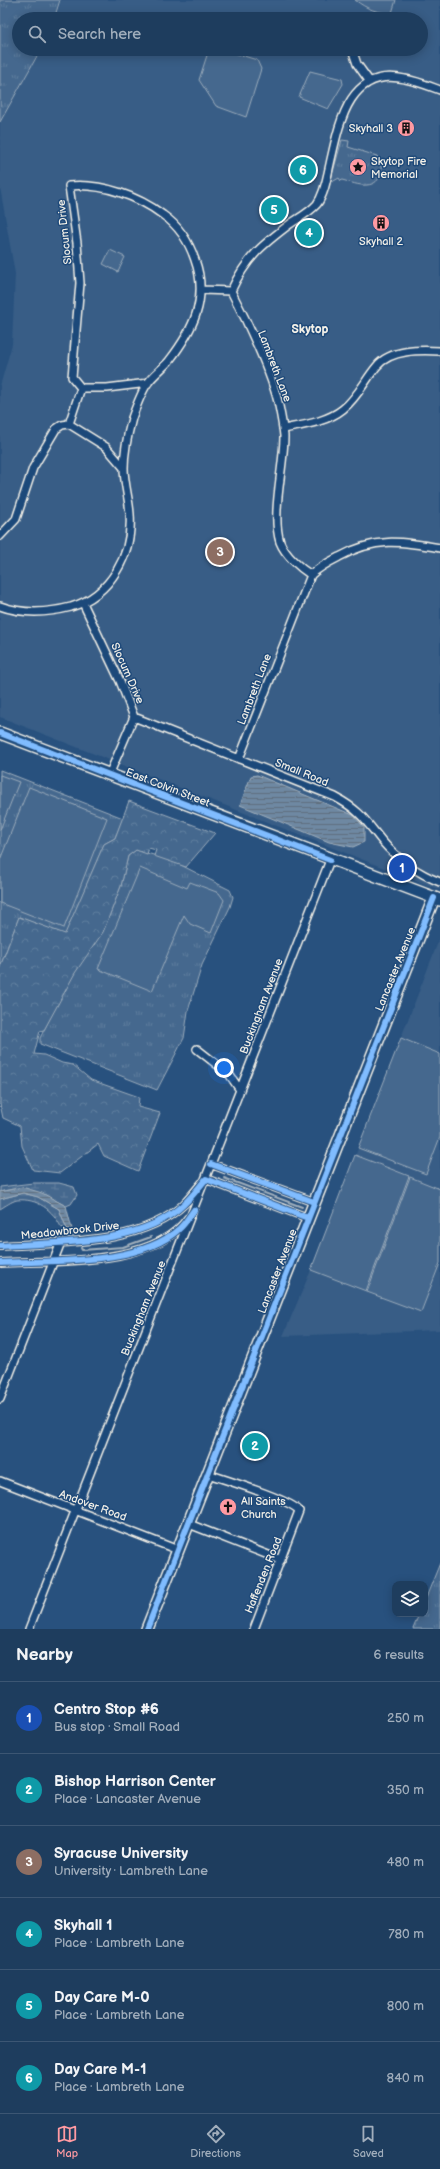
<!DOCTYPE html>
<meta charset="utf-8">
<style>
:root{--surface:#1e3d5e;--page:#2b4867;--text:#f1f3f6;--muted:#a1aebc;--line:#3c5673;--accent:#ff9aa2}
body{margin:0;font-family:"Balsamiq Sans",sans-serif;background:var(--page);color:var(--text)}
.controls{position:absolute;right:12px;bottom:12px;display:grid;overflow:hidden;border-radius:8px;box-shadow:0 2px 10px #0003}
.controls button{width:36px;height:36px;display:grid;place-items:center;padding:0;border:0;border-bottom:1px solid var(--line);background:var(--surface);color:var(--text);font:20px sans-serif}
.you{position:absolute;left:224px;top:1068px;width:14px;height:14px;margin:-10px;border:3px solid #fff;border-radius:50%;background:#1a73e8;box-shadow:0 0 0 6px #1a73e833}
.badge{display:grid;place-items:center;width:26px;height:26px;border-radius:50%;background:var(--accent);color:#fff;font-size:13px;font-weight:700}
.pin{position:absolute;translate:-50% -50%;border:2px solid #fff;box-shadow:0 1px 4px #0006}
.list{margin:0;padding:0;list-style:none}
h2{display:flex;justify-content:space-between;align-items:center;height:52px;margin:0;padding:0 16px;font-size:17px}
h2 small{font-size:13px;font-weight:400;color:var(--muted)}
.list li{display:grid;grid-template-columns:26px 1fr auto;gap:12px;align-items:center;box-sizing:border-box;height:72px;padding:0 16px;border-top:1px solid var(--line)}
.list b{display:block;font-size:15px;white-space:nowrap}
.list p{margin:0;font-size:13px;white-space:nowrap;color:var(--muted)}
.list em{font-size:13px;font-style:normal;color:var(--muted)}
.icon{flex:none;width:22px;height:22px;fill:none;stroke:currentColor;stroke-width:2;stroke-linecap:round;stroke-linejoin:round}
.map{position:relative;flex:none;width:440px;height:1629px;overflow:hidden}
.search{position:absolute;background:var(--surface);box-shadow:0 2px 10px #0003;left:12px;right:12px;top:12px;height:44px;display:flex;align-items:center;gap:10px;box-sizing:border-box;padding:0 14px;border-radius:22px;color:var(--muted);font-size:15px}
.sheet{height:484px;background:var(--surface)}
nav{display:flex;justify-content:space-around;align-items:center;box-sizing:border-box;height:56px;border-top:1px solid var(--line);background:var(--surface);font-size:11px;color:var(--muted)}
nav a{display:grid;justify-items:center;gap:2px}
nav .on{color:var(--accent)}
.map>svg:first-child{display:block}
.built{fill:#375d86}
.grass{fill:url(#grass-tufts);stroke:#9cacbb}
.forest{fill:url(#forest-crowns);stroke:#9cacbb}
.wetland{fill:url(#wetland-marsh);stroke:#9cacbb}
.garden{fill:#45688e;stroke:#9cacbb}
.water{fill:url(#water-rules);stroke:#a4b2be}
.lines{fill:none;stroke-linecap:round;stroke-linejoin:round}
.stream{stroke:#a4b2be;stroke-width:2}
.street-casing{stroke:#f4f1e8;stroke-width:10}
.secondary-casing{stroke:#f4f1e8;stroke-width:14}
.street{stroke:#1f4a7a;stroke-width:7}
.secondary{stroke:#1f4a7a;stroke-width:11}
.cycleway-casing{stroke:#1f4a7a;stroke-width:8}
.cycleway{stroke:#80bcff;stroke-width:6}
.labels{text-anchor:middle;stroke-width:3;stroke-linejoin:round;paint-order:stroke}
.poi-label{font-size:11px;fill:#f4f1e8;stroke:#1f4a7a;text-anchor:start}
.street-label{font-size:11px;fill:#f4f1e8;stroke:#1f4a7a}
.neighbourhood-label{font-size:12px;font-weight:bold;fill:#f4f1e8;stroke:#1f4a7a}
</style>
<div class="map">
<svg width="440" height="1629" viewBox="0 0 440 1629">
<defs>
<pattern id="grass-tufts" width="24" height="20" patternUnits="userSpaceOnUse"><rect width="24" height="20" fill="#45688e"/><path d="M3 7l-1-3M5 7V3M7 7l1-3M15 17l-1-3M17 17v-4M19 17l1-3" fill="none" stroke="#607e9e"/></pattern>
<pattern id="forest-crowns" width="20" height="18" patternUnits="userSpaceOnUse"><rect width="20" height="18" fill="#45688e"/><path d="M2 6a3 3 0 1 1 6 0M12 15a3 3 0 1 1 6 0" fill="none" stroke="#607e9e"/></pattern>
<pattern id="wetland-marsh" width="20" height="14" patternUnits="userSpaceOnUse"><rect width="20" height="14" fill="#45688e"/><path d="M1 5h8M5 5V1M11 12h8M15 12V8" fill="none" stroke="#607e9e"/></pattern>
<pattern id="water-rules" width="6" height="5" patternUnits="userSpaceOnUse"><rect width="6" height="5" fill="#6e88a2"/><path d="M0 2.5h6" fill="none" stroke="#5f6e7d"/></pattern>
</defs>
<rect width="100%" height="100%" fill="#28517e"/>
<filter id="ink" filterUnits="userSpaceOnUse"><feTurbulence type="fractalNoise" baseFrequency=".025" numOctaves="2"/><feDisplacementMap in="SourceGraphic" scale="8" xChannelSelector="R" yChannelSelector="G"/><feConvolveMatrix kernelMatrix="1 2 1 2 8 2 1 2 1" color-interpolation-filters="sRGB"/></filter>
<g filter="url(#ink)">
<!-- built -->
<path class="built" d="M61 0H440V890L0 717V386L12 344 15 274 0 187V122L41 49H421V19H55Z
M440 937V1330L283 1336 311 1270Z"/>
<!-- grass -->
<path class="grass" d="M0 0H60L54 19H19V49H41L0 122Z
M342 140 349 141 348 147 377 156C385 167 382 184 367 185 359 186 350 182 342 180L341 181 339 178 332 182 331 179Z
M0 770 123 818 115 838 104 844 65 935 19 917 0 967Z
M136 850 171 860 230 890 233 897 230 907 202 965 188 1011 184 1038 157 1090 40 1044V1038L47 1024 71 979 86 954 103 932 121 886 128 856Z
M440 1563V1629H413L419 1614H425V1600Z"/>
<!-- forest -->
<path class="forest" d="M129 801 215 833 186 867 154 856 156 850 149 848 147 854 136 850 128 856 121 886 103 932 75 973 44 1030 40 1031 34 1054 44 1055 62 1063 73 1065 91 1080 139 1097 138 1107 160 1113 138 1171 104 1156 98 1144 60 1173 33 1170 22 1146 20 1126 3 1118 0 1104V967L19 917 65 934 104 844 115 838Z"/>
<!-- wetland -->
<path class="wetland" d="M33 1183H59L74 1187 77 1195 71 1204 66 1206C46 1195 23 1184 0 1192V1187Z
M23 1193 38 1197 59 1209 67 1229 61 1227C53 1210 37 1198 17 1200 12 1201 5 1206 0 1209V1199Z"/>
<!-- garden -->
<path class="garden" d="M355 0H396L392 13C377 13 367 9 355 0Z
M209 49H221L257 60 261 69 246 117 216 106 199 80Z
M310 71 342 79 343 84 328 109 299 97Z
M110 250 125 257 118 272 103 264Z
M0 775 19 782 0 830Z
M29 787 107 818 64 928 0 903V860Z
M140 868 187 888 190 882 219 893 224 900 211 933 190 924 184 915 152 991 98 969Z
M401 1038 440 1054V1137L426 1174 358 1148Z
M355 1155 409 1176 366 1291 311 1270Z
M410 1177 440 1189V1263L421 1312 367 1292Z"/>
<!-- water -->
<path class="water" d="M257 775 353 815 364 827V842L353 847 329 842 240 805 251 776Z
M22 1187 42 1193 66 1206 72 1229H67L59 1209 38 1197 23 1193 0 1199V1192Z"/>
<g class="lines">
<!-- stream -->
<path class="stream" d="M224 1178 302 1207
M81 1248 82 1250 123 1247 151 1237"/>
<defs>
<path id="street" d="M352 49 357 64 370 82
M202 290 231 291
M231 291C246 258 262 245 290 224 299 218 310 212 317 204 325 193 327 177 330 164 339 124 349 66 405 79 417 81 429 86 440 90
M231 291C247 321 272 374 279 406 281 416 283 426 284 436 284 468 271 513 280 542 285 555 300 568 311 575
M81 388H107L148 383
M69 424 106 447 124 468
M283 429C303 425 327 422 343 409 358 397 365 380 377 366 391 349 420 350 440 351
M0 536 16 519 33 468 56 429 62 425 69 424 81 388 72 377 80 283 77 243 69 186C102 183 138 196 163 215 179 226 189 242 195 260 209 299 193 330 169 361 162 369 153 375 147 384 141 393 136 407 132 418 128 433 124 452 124 468 124 483 129 499 130 514 133 554 111 595 71 607 48 613 22 614 0 606
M83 603 120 681 134 717 109 775
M134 717 335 797C361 811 365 820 382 841 397 859 419 874 440 882
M239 759 311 575C319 567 329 562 339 557 375 537 401 541 440 548
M197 1049 229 1074 240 1090
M211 1164 314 1202
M206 1179 308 1218
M0 1246C56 1242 141 1246 184 1204 190 1198 196 1190 202 1183
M0 1263C54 1260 154 1267 188 1218
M0 1399 61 1242
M208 1474C223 1479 294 1501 299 1511L254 1629
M0 1481 178 1550
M189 1524 281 1560
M29 1629 330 860"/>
<path id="secondary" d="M0 733 440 900
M147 1629 434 898"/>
</defs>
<!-- street casing -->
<use href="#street" class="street-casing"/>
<!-- secondary casing -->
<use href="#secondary" class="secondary-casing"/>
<!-- street -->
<use href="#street" class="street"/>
<!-- secondary -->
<use href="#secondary" class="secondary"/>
<defs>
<path id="cycleway" d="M0 733 330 860
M211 1164 314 1202
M0 1246C56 1242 141 1246 184 1204 192 1197 199 1187 206 1179L308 1218
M0 1263C52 1260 139 1266 179 1229 185 1224 189 1217 194 1210
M147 1629 434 898"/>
</defs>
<!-- cycleway casing -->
<use href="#cycleway" class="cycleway-casing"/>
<!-- cycleway -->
<use href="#cycleway" class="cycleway"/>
</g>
</g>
<!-- icons -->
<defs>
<symbol id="building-disc" viewBox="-11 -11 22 22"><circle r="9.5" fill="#ff9aa2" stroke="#1f4a7a"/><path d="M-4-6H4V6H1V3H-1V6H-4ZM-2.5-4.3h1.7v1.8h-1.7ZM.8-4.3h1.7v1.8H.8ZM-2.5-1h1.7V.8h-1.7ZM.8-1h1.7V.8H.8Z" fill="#111"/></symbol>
<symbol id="sight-disc" viewBox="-11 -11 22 22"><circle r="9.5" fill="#ff9aa2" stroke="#1f4a7a"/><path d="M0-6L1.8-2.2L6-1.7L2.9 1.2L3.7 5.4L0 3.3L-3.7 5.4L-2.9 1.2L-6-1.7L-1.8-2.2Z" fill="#111"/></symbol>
<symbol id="church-disc" viewBox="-11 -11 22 22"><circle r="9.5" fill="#ff9aa2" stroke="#1f4a7a"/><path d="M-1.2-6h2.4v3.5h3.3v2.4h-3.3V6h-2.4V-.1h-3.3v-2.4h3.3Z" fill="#111"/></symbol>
</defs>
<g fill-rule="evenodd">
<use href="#building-disc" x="396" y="118" width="20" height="20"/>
<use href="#sight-disc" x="348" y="157" width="20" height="20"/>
<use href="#building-disc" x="371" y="213" width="20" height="20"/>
<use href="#church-disc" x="218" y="1497" width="20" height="20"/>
</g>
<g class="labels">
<!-- poi labels -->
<g class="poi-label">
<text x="393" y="132" text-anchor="end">Skyhall 3</text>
<text x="371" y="165">Skytop Fire<tspan x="371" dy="13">Memorial</tspan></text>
<text x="381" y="245" text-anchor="middle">Skyhall 2</text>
<text x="241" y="1505">All Saints<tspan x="241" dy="13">Church</tspan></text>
</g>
<!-- street labels -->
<g class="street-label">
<text transform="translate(64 232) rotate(-96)" y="4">Slocum Drive</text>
<text transform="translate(275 366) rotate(69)" y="4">Lambreth Lane</text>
<text transform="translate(128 673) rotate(66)" y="4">Slocum Drive</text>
<text transform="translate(254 689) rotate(-69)" y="4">Lambreth Lane</text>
<text transform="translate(302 772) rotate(22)" y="4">Small Road</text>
<text transform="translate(168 787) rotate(21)" y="4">East Colvin Street</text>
<text transform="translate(395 969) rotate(-68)" y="4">Lancaster Avenue</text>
<text transform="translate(261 1006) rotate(-69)" y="4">Buckingham Avenue</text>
<text transform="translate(70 1230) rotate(-6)" y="4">Meadowbrook Drive</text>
<text transform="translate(277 1271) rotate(-69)" y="4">Lancaster Avenue</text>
<text transform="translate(143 1308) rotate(-68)" y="4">Buckingham Avenue</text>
<text transform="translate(93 1505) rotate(20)" y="4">Andover Road</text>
<text transform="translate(263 1575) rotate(-68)" y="4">Haffenden Road</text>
</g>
<!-- neighbourhood labels -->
<g class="neighbourhood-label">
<text x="310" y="333">Skytop</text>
</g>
</g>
</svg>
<div class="controls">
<button><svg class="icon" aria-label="layers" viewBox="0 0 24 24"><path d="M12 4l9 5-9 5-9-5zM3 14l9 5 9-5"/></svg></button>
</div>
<div class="you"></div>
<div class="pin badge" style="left:402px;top:868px;background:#1a4fb4">1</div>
<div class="pin badge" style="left:255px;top:1446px;background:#0f9aa8">2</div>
<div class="pin badge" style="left:220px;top:552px;background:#8d6e63">3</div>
<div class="pin badge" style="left:309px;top:233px;background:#0f9aa8">4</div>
<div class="pin badge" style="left:274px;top:210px;background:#0f9aa8">5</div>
<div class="pin badge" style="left:303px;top:170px;background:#0f9aa8">6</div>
<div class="search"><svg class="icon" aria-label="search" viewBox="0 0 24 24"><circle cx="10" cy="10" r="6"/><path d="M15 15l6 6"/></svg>Search here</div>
</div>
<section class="sheet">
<h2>Nearby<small>6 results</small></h2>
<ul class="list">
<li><span class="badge" style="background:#1a4fb4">1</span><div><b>Centro Stop #6</b><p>Bus stop · Small Road</p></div><em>250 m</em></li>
<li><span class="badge" style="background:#0f9aa8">2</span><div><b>Bishop Harrison Center</b><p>Place · Lancaster Avenue</p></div><em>350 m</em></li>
<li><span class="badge" style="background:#8d6e63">3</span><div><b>Syracuse University</b><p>University · Lambreth Lane</p></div><em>480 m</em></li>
<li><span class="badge" style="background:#0f9aa8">4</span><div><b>Skyhall 1</b><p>Place · Lambreth Lane</p></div><em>780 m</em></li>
<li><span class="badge" style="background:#0f9aa8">5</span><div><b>Day Care M-0</b><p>Place · Lambreth Lane</p></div><em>800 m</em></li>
<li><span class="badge" style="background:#0f9aa8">6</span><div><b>Day Care M-1</b><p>Place · Lambreth Lane</p></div><em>840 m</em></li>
</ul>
</section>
<nav>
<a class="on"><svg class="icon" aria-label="map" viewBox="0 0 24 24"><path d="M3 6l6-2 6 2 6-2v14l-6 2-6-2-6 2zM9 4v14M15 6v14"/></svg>Map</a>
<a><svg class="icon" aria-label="directions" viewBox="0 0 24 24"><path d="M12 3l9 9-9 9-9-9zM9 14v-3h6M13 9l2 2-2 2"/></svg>Directions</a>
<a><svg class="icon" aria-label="saved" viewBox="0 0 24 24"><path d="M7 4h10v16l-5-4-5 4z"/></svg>Saved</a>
</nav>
